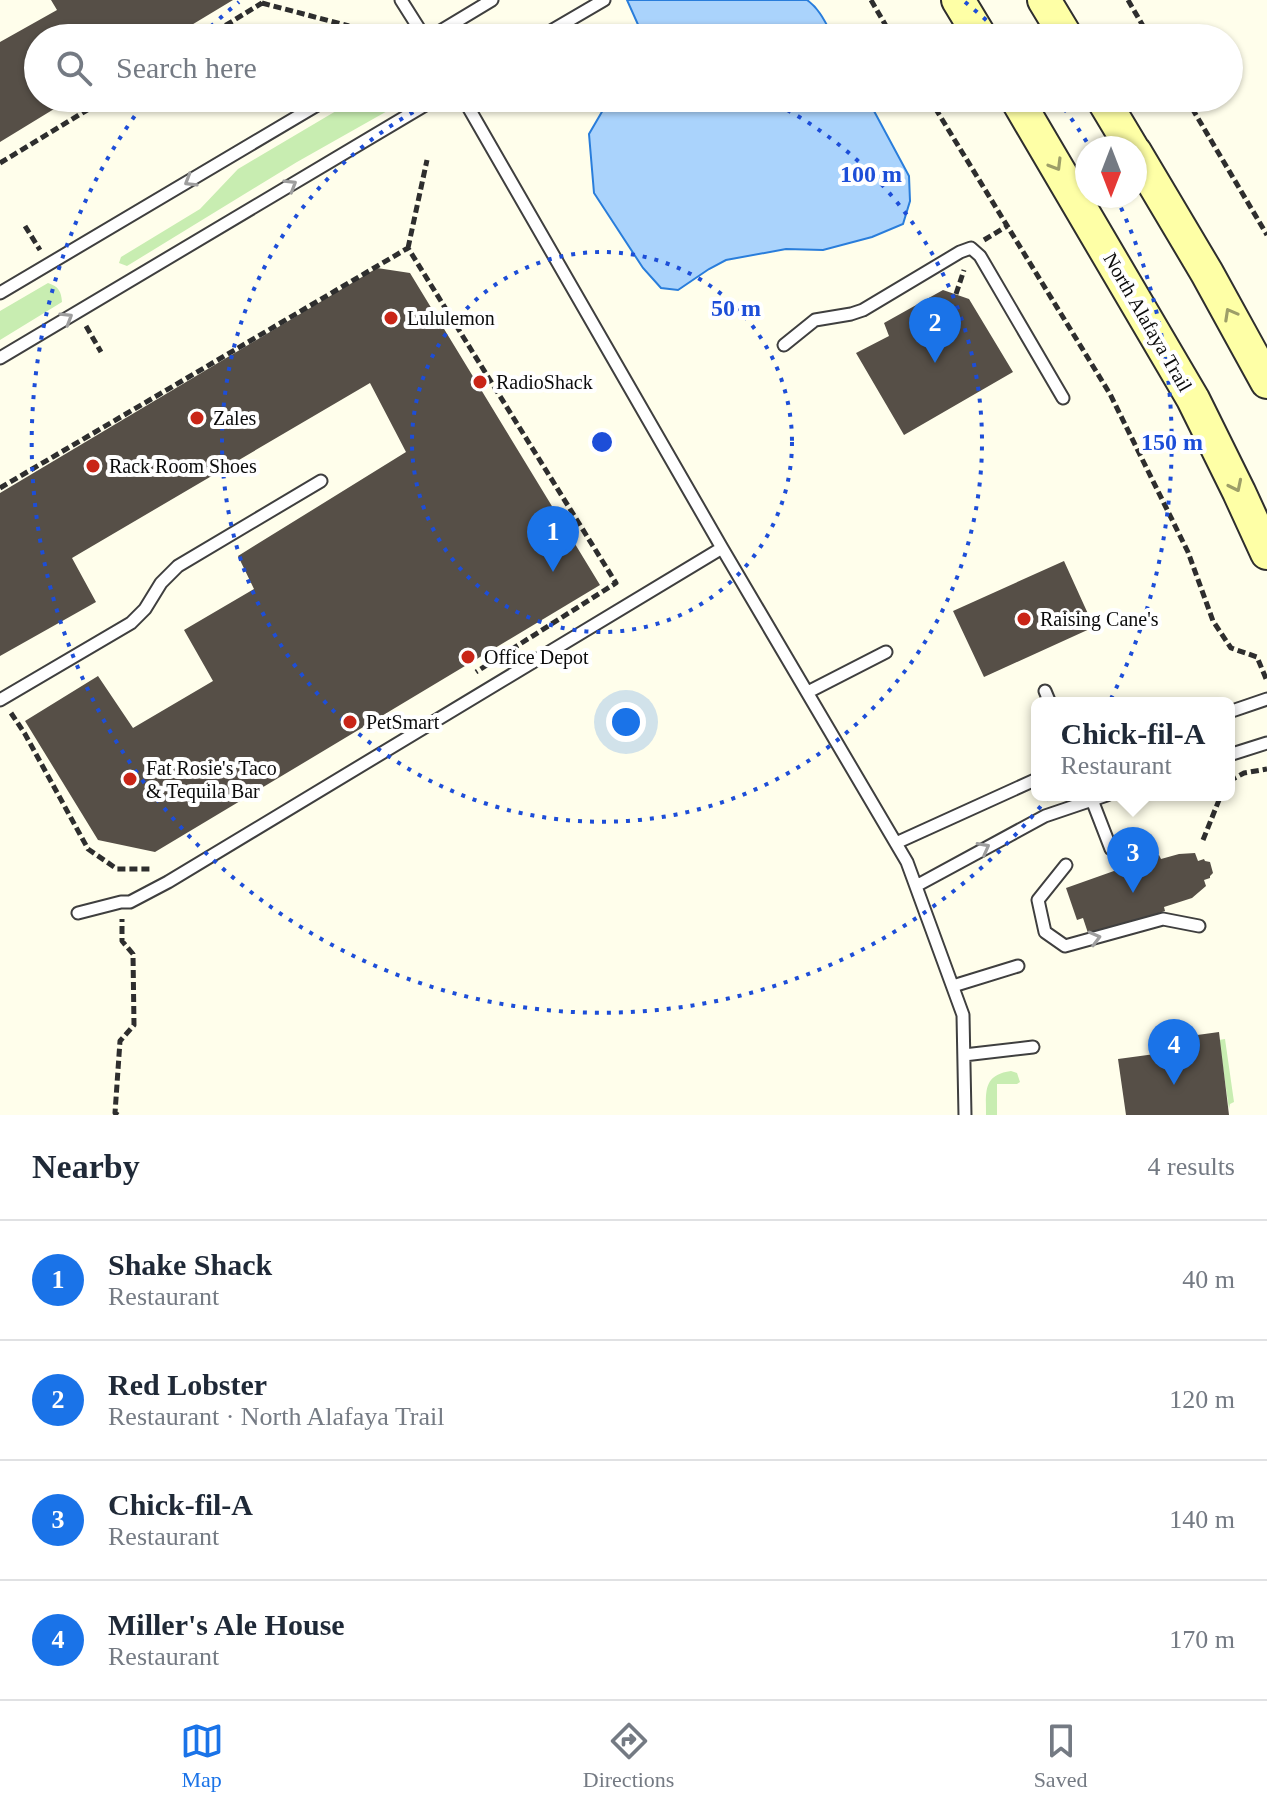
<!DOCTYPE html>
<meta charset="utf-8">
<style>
:root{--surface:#fff;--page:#f2f2f3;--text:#1f2937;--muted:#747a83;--line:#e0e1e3;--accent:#1a73e8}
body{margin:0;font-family:"Times New Roman",serif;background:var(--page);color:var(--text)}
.compass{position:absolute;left:1075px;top:136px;width:72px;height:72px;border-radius:50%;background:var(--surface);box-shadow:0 2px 6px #0004;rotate:180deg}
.you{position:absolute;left:626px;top:722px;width:28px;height:28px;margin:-20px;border:6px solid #fff;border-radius:50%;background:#1a73e8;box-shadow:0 0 0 12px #1a73e833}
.badge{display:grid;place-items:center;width:52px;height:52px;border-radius:50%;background:var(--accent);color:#fff;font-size:26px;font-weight:700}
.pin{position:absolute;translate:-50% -66px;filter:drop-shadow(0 2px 4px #0008)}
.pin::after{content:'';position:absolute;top:42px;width:28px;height:24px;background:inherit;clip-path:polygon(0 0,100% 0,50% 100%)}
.popup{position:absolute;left:1031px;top:697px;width:204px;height:104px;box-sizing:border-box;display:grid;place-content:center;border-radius:12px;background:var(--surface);filter:drop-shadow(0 2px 6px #0005);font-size:26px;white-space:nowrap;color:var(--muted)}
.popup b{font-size:30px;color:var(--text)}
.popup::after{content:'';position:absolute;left:50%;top:100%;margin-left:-16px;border:16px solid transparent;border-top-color:var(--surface)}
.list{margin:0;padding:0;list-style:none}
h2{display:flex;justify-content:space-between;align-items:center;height:104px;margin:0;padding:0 32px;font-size:34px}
h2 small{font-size:26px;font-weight:400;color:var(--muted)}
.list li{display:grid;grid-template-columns:52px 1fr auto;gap:24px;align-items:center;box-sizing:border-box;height:120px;padding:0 32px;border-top:2px solid var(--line)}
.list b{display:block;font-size:30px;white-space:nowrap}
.list p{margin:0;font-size:26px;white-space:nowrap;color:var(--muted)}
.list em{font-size:26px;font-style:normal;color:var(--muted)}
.icon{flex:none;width:44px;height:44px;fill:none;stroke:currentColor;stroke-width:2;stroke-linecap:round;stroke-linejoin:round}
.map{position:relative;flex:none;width:1267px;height:1115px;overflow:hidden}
.search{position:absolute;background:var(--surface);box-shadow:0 2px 6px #0004;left:24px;right:24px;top:24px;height:88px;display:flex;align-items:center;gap:20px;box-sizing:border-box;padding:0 28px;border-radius:44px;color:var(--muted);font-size:30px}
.sheet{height:584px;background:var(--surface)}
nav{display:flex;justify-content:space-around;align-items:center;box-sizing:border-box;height:112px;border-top:2px solid var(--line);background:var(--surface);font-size:22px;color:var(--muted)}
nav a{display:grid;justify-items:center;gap:4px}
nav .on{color:var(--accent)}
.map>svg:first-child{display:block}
.green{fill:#c8edb1}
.water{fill:#aad3fc;stroke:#297ddb;stroke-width:2}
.building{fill:#564f47}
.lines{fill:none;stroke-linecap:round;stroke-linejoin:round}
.service-casing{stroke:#3f3f3f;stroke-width:15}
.secondary-casing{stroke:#2e2e2e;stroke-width:36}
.path{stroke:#2e2e2e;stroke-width:5;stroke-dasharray:8 4;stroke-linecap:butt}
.service{stroke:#fff;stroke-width:11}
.secondary{stroke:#feffa6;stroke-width:32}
.oneway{stroke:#9d9e68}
.oneway2{stroke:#9e9e9e}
.ring{fill:none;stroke:#1d4ed8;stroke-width:4;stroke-dasharray:4 8}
.poi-dot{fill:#c92517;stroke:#fff;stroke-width:3}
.labels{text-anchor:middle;stroke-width:8;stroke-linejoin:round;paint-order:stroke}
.poi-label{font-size:20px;fill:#0c0c0c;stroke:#fff;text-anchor:start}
.street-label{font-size:20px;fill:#0c0c0c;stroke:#fff}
.centre{fill:#1d4ed8;stroke:#fff;stroke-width:4}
.ring-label{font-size:24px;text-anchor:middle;font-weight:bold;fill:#1d4ed8;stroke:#fff;stroke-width:8;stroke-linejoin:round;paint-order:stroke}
</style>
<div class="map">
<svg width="1267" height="1115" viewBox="0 0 1267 1115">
<rect width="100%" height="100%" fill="#fffeeb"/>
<!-- green -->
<path class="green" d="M358 98H406L405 101 297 162 127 266 119 263 121 257 200 209 238 169Z
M48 283C59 287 61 291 62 302L0 340V311Z
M1225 1039 1234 1102 1230 1104 1229 1109 1219 1040Z
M1011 1071 1017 1073 1020 1082 1017 1084H997V1115H986C986 1091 983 1075 1011 1071Z"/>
<!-- water -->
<path class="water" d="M627 0H807C820 9 826 24 834 38H644Z
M610 98H867L909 176 910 201 903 224 872 237 823 250 786 249 726 260 709 269 678 290 661 288 643 268 594 193 589 134Z"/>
<!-- building -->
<path class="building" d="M51 0H233L170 38H38V98H72L0 142V42L57 10Z
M377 268 410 273 600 585 155 852 98 840 25 721 98 676 133 728 213 681 184 630 254 589 238 556 406 452 370 383 72 558 96 602 0 656V493Z
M943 290 969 299 1013 372 904 435 856 353 889 336 884 323Z
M1064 561 1094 627 984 677 953 611Z
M1195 853 1198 861 1204 859 1205 861 1210 862 1213 873 1210 876V878L1204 880 1206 886 1192 898 1164 907 1165 911 1089 936 1083 918 1077 920 1066 888 1159 855 1161 859 1179 854Z
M1219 1032 1229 1115H1126L1118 1059 1155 1054 1154 1041Z"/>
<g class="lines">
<defs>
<path id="service" d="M401 0 425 38
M429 38 492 0
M539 38 604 0
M463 98 722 548 907 862 963 1015 965 1115
M0 293 329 98
M784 345 815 320 851 314 863 310 960 252 971 248 980 256 1063 398
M0 358 437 98
M1045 691 1050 703
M808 692 886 652
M0 700 131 623 145 609 161 583 178 566 321 481
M1229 712 1267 699
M1229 755 1267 743
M1092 800 1111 849
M896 843 1037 779
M1066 865 1038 900 1045 932 1065 946 1163 919 1199 926
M916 886 1045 816 1107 795
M78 913 121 902H130L168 882 722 548
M953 986 1018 966
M964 1055 1033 1047"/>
<path id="secondary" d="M958 0 981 38
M1044 0 1067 38
M1016 98 1193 399 1239 492 1267 553
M1102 98 1132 148
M1135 152 1207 273 1267 382"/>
</defs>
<!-- service casing -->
<use href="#service" class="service-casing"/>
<!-- secondary casing -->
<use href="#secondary" class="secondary-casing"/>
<!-- path -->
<path class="path" d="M871 0 893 38
M1128 0 1150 38
M262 3 349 26
M205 38 262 3 260 0
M929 98 1110 394 1188 552 1213 621 1231 648 1257 657 1267 681
M1186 98 1267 235
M0 163 107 98
M25 226 40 250
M984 240 1007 226
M408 248 427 160
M956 294 964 270
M86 326 101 352
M0 488 408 248 616 583 476 672
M11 713 25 734 88 849 117 869H151
M1229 781 1244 773 1267 769
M1203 840 1221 795
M118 1115 115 1113 120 1041 134 1025 133 954 122 941V919"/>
<!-- service -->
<use href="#service" class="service"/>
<!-- secondary -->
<use href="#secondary" class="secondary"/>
</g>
<!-- one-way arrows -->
<defs><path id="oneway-chevron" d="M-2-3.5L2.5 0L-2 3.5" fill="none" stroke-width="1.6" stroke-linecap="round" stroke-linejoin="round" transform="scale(2)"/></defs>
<g class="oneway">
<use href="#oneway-chevron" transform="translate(1056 165) rotate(59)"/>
<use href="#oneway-chevron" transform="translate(1230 314) rotate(-119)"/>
<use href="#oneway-chevron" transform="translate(1236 486) rotate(64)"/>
</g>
<g class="oneway2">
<use href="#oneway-chevron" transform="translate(190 181) rotate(149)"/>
<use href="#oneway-chevron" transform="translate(291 185) rotate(-31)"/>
<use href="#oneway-chevron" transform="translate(67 318) rotate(-31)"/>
<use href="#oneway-chevron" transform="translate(984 848) rotate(-28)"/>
<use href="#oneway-chevron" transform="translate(1095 938) rotate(-15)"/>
</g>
<!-- distance rings -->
<g class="ring">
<circle cx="602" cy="442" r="190"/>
<path d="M766 99A380 380 0 1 1 438 99"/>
<path d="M202 35A570 570 0 0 1 239 2M965 2A570 570 0 0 1 1002 35M1057 99A570 570 0 0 1 1088 144M1116 197A570 570 0 1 1 147 99"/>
</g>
<!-- markers -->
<g class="poi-dot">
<circle cx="391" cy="318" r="8"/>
<circle cx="480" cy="382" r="8"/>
<circle cx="197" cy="418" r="8"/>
<circle cx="93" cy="466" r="8"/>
<circle cx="1024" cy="619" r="8"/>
<circle cx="468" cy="657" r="8"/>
<circle cx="350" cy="722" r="8"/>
<circle cx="130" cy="779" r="8"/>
</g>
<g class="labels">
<!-- poi labels -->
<g class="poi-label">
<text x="407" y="325">Lululemon</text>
<text x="496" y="389">RadioShack</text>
<text x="213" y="425">Zales</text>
<text x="109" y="473">Rack Room Shoes</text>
<text x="1040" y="626">Raising Cane's</text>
<text x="484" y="664">Office Depot</text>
<text x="366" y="729">PetSmart</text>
<text x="146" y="775">Fat Rosie's Taco<tspan x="146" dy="23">&amp; Tequila Bar</tspan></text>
</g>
<!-- street labels -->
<g class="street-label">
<text transform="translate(1148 322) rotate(60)" y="7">North Alafaya Trail</text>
</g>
</g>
<circle cx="602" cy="442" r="12" class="centre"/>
<g class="ring-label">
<text x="871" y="182">100 m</text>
<text x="736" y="316">50 m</text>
<text x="1172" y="450">150 m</text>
</g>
</svg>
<svg class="compass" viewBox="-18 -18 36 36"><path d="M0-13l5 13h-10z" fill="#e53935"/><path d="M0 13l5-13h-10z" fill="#747a83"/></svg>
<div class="you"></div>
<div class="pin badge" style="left:553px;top:572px">1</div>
<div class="pin badge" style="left:935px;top:363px">2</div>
<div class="pin badge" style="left:1133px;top:893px">3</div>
<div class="popup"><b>Chick-fil-A</b>Restaurant</div>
<div class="pin badge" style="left:1174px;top:1085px">4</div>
<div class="search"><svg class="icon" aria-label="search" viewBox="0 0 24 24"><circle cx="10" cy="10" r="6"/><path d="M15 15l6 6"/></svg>Search here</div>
</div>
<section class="sheet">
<h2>Nearby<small>4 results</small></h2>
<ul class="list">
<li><span class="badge">1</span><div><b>Shake Shack</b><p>Restaurant</p></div><em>40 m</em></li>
<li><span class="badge">2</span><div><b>Red Lobster</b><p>Restaurant · North Alafaya Trail</p></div><em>120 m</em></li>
<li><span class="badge">3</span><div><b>Chick-fil-A</b><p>Restaurant</p></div><em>140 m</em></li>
<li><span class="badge">4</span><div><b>Miller's Ale House</b><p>Restaurant</p></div><em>170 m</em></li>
</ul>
</section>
<nav>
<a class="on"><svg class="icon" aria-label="map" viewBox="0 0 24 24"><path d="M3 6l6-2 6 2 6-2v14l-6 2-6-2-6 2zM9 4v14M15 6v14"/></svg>Map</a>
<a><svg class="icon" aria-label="directions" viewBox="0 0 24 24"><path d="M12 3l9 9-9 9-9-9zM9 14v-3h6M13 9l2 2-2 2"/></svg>Directions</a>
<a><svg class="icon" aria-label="saved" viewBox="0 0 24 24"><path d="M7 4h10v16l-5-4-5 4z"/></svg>Saved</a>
</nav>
